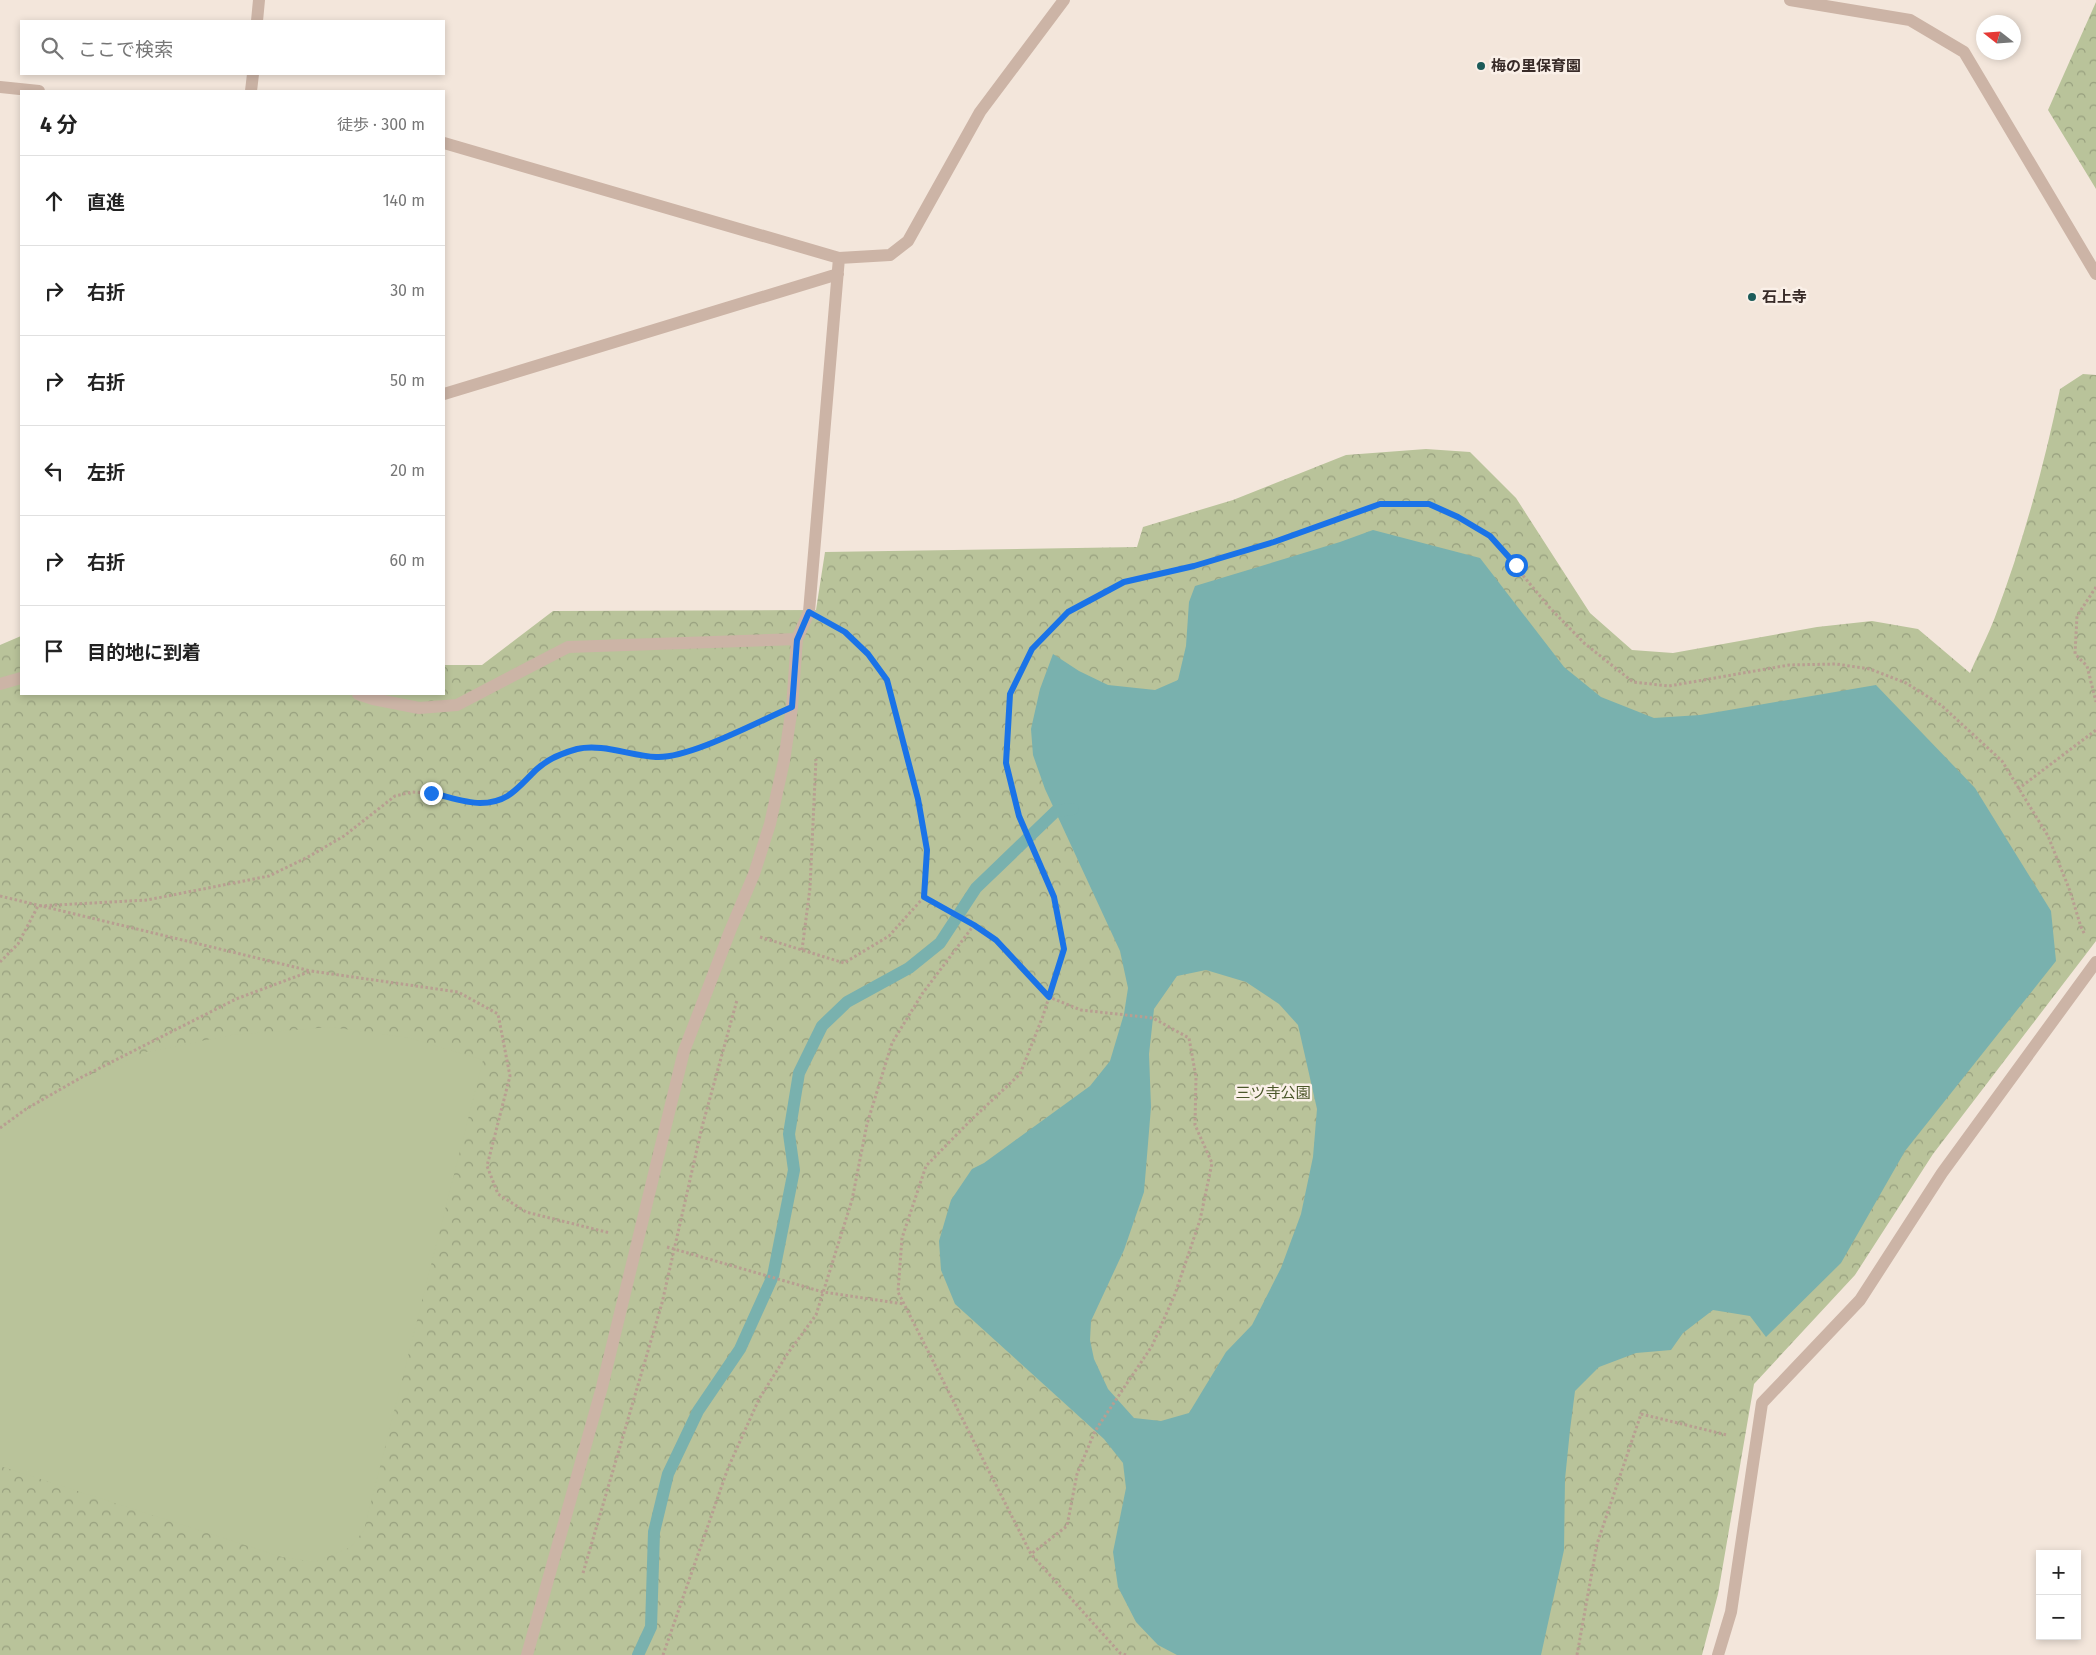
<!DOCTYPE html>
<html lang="ja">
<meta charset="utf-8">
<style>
:root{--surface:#fff;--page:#f2f2f2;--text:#222;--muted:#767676;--line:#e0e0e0}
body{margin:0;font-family:"Fira Sans","Noto Sans JP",sans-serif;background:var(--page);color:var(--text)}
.controls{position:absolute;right:15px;bottom:15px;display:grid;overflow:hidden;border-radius:0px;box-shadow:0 2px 8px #0003}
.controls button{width:45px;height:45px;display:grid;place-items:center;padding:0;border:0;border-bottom:1px solid var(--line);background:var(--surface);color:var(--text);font:25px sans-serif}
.compass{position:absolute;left:1976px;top:15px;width:45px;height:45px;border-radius:50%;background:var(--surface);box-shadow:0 2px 8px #0003;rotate:287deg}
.stop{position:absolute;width:15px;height:15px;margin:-11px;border:4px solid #1a73e8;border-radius:50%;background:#fff}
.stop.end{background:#1a73e8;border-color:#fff;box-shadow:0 1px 5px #0008}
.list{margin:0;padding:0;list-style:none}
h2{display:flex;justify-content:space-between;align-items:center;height:65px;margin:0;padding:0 20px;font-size:21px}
h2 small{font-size:16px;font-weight:400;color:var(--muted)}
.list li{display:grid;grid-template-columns:32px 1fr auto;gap:15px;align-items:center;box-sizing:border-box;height:90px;padding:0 20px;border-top:1px solid var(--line)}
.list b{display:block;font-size:19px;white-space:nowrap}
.list em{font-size:16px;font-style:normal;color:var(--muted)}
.icon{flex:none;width:28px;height:28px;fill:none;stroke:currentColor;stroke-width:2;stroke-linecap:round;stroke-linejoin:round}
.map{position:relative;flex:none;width:2096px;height:1655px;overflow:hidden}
.search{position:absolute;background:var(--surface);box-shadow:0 2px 8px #0003;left:20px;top:20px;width:425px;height:55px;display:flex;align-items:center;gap:12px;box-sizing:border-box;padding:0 18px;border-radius:0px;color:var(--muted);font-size:19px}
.panel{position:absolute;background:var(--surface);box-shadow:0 2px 8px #0003;left:20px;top:90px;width:425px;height:605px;border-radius:0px}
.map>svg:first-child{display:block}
.park{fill:url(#park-crowns)}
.garden{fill:#b9c39a}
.water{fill:#79b1ae;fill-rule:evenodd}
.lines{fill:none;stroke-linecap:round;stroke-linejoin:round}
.stream{stroke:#79b1ae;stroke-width:12}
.path{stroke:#b89e91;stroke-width:3;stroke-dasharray:2.5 2.5;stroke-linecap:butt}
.minor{stroke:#ccb4a6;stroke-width:12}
.route{stroke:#1a73e8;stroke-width:6}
.poi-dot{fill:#1b5b59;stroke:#faf0e8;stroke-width:2}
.labels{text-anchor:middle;stroke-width:5;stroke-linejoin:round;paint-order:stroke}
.poi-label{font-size:15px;font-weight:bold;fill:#382b28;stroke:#faf0e8;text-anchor:start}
.park-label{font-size:15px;fill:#4b572a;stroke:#faf0e8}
</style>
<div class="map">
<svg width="2096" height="1655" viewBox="0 0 2096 1655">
<defs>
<pattern id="park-crowns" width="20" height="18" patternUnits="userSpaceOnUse" patternTransform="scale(1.25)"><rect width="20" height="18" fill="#b9c39a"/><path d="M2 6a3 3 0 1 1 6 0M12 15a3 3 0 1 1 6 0" fill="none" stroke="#979f7e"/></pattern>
</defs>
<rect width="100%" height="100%" fill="#f3e6db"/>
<!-- park -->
<path class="park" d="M2096 2V189L2048 110Z
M2083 374 2096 375V941L1933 1154 1855 1275 1754 1384 1718 1594 1702 1655H0V645L21 636V694H444V665H482L553 611 816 610 825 552 1137 547 1143 527 1233 500 1346 455 1426 449 1470 452 1516 498 1590 613 1632 650 1673 653 1817 627 1872 621 1918 629 1970 673C1978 654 1988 636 1995 617 2023 543 2044 466 2060 389Z"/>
<!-- garden -->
<path class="garden" d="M330 1027 410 1038 483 1060 364 1530 351 1547 315 1562 282 1557 0 1466V1128L58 1088 146 1052 231 1035Z"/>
<!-- water -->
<path class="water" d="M1373 530 1480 558 1564 667 1601 697 1654 718 1700 715 1876 685 1975 788 2051 911 2056 961 1905 1151 1841 1263 1766 1337 1750 1316 1713 1310 1683 1333 1671 1350 1636 1353 1599 1367 1575 1391 1570 1430 1565 1479 1564 1550 1541 1655H1177L1158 1645 1136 1622 1118 1587 1113 1552 1126 1488 1123 1463 1104 1439 955 1304 941 1270 939 1241 951 1200 972 1169 984 1163 1090 1086 1110 1061 1124 1014 1128 988 1120 951 1045 789 1033 755 1031 729 1040 689 1053 654 1079 671 1108 685 1155 690 1178 680 1186 646 1189 602 1195 586 1340 542ZM1206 970 1246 982 1279 1004 1298 1025 1317 1109 1313 1157 1301 1214 1281 1268 1252 1325 1226 1352 1189 1413 1161 1421 1134 1418 1108 1389 1094 1359 1090 1340 1091 1321 1124 1250 1144 1192 1151 1107 1149 1054 1154 1009 1177 976Z"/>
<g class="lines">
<!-- stream -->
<path class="stream" d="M638 1655 651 1627 654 1532 668 1474 698 1411 740 1349 773 1276 794 1170 789 1134 799 1073 822 1026 847 1002 909 968 940 943 976 888 1056 811 1073 809"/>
<!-- path -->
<path class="path" d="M2096 587 2077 616 2075 654 2087 666 2096 702
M2018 789 2096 730
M0 896 311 971
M924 897 974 925
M760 937 844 963 889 936 924 897 927 850 918 799 887 680 868 654 845 632 834 626
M802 950 810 888 816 759
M0 962 18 944 38 906 147 900 269 876 308 857 344 836 395 796 412 792 431 793 479 803 502 800 515 792 538 768 561 753 582 748 609 750 658 758 687 752 760 721
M0 1128 26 1109 82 1077 236 999 311 971 458 992 498 1014 510 1076 487 1166 498 1194 526 1212 610 1233
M667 1247 823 1292 904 1304
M583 1573 662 1303 702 1127 737 1000
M663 1655 728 1468 759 1399 788 1353 816 1315 852 1200 867 1124 892 1043 922 994 974 925 996 940 1049 997 1081 1010 1153 1018 1189 1038 1196 1077 1195 1125 1212 1163 1200 1220 1175 1294 1152 1346 1095 1431 1077 1474 1067 1526 1031 1554
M1126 1655 1120 1653 1031 1554 898 1292 902 1238 926 1166 970 1121 1020 1074 1043 1016 1064 949 1054 897 1019 816 1006 763 1010 694 1032 649 1068 612 1124 581 1194 566 1274 542 1380 504 1429 505 1458 517 1490 536 1550 608 1584 643 1633 682 1669 686 1789 665 1836 664 1870 669 1906 683 1941 705 2002 761 2048 836 2070 891 2081 927 2085 935
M1577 1655 1597 1544 1641 1414 1727 1435"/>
<!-- minor -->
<path class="minor" d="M1790 0 1910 20 1964 52 2096 274
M257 21 259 0
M0 87 39 91
M251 91 253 74
M444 143 839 258 890 255 908 241 980 112 1064 0
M444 394 838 274
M0 684 21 678
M358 694 373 699 419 708 457 705 568 647 797 639
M527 1655 602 1387 684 1051 730 931 754 874 770 824 784 761 792 707 797 639 809 612 839 258
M1718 1655 1731 1612 1762 1403 1860 1300 1942 1173 2096 962"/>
</g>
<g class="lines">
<!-- route -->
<path class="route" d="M431 793C446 796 465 803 480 803 509 803 518 787 537 769 548 759 562 753 577 749 602 743 631 756 656 757 689 759 759 721 792 707L797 640 809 612 845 632 868 654 887 680 918 799 927 850 924 897 974 925 996 940 1049 997 1064 949 1054 897 1019 816 1006 763 1010 694 1032 649 1068 612 1124 582 1194 566 1274 542 1380 504H1429L1458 517 1490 536 1516 565"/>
</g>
<!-- markers -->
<g class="poi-dot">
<circle cx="1481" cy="66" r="5"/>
<circle cx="1752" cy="297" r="5"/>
</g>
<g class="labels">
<!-- poi labels -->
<g class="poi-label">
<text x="1491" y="71">梅の里保育園</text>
<text x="1762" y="302">石上寺</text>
</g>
<!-- park labels -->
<g class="park-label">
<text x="1273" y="1098">三ツ寺公園</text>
</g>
</g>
</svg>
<div class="controls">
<button>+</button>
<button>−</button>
</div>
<svg class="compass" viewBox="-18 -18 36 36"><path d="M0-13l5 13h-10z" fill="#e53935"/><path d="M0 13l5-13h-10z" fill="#767676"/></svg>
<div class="stop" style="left:1516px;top:565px"></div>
<div class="stop end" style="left:431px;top:793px"></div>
<div class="search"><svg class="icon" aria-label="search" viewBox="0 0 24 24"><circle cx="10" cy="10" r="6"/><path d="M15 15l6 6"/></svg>ここで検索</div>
<section class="panel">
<h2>4 分<small>徒歩 · 300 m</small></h2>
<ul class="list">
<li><svg class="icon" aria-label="ahead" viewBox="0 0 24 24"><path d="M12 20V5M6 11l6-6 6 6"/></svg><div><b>直進</b></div><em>140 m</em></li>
<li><svg class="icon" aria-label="right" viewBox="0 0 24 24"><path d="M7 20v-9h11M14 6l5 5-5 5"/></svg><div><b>右折</b></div><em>30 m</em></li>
<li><svg class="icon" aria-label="right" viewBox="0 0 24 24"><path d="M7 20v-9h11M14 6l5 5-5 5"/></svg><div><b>右折</b></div><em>50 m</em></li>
<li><svg class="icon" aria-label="left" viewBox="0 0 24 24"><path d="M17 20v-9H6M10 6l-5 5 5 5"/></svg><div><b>左折</b></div><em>20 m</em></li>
<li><svg class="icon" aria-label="right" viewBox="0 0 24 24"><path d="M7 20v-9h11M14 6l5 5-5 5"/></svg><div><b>右折</b></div><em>60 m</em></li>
<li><svg class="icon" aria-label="arrive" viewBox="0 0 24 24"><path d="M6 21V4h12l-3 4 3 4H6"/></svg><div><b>目的地に到着</b></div></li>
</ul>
</section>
</div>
